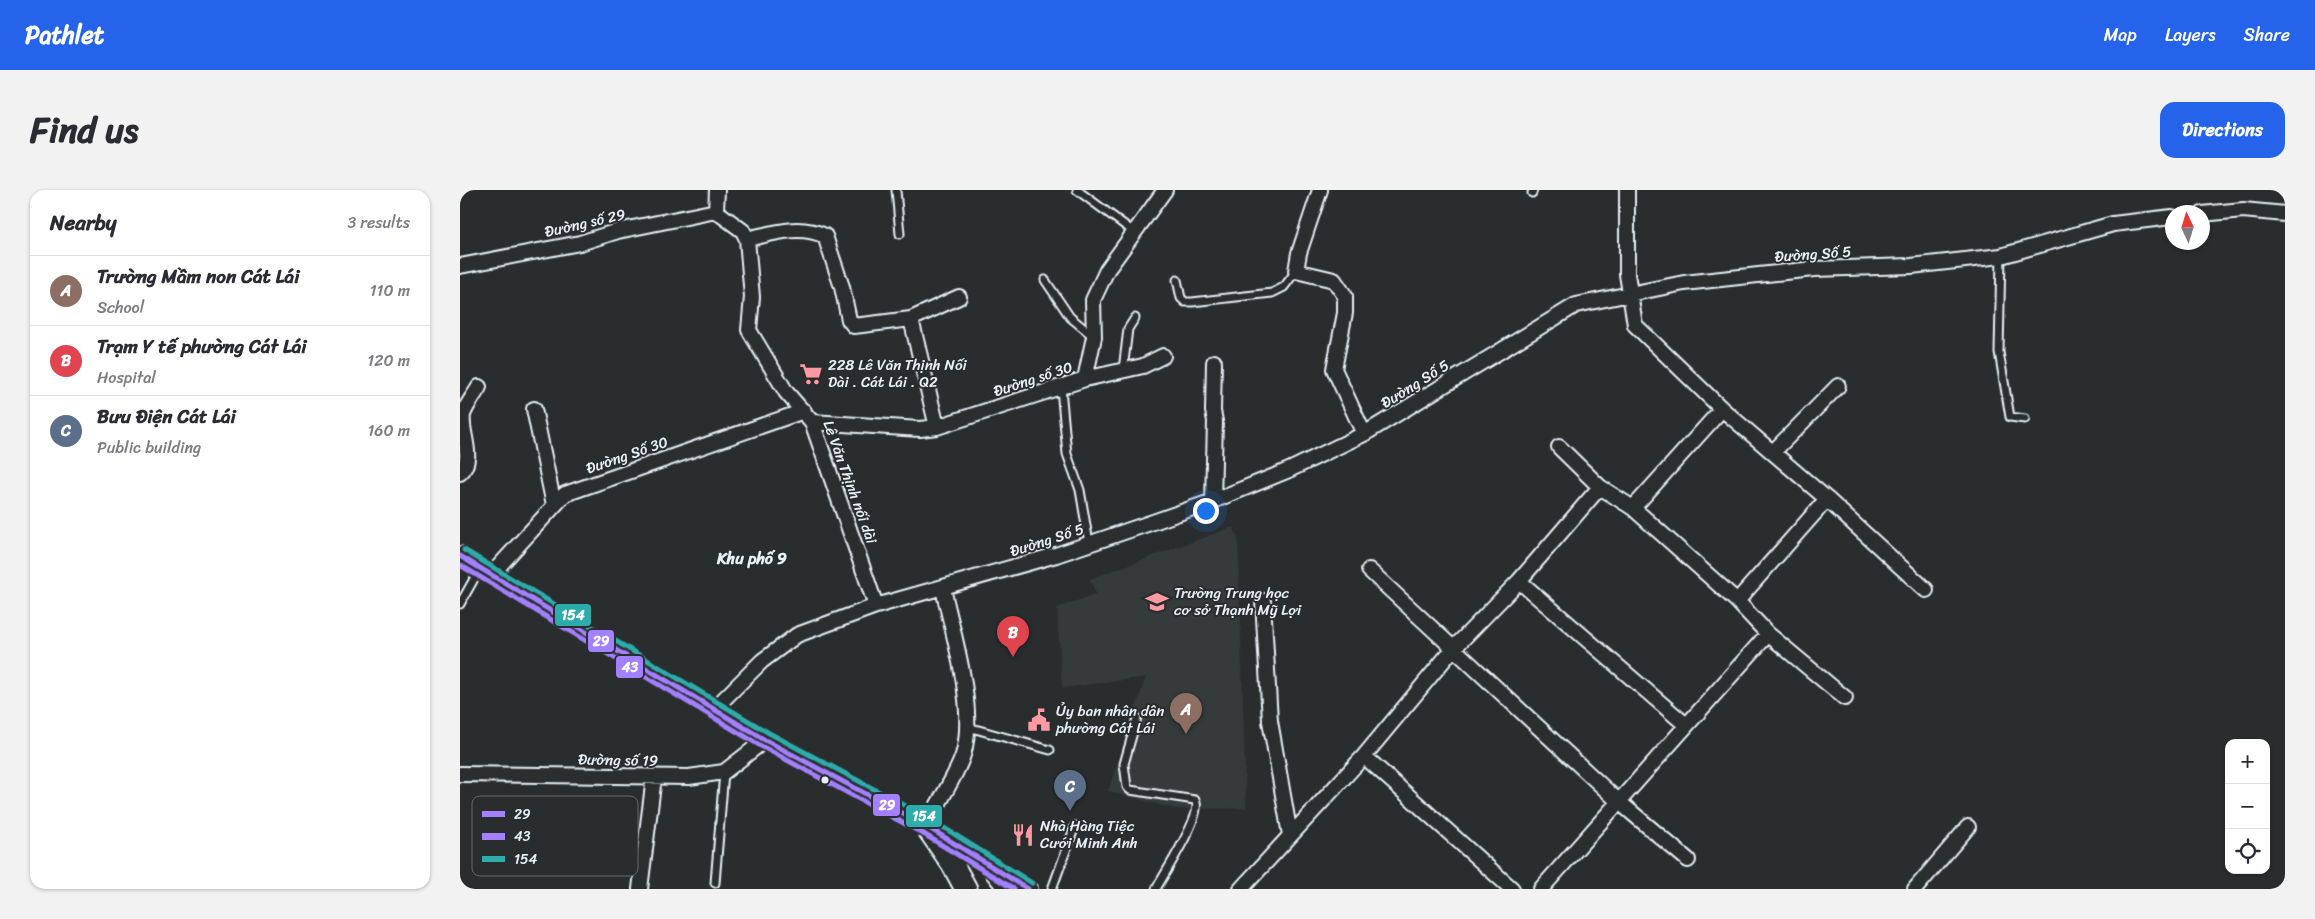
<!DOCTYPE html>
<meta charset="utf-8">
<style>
:root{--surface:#fff;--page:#f2f2f3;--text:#2b2b33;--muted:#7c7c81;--line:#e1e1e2;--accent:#2563eb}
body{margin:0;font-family:Sriracha,sans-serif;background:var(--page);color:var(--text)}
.controls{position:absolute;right:15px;bottom:15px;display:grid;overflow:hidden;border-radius:10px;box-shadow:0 1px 4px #0004}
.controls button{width:45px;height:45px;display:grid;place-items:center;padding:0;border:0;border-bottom:1px solid var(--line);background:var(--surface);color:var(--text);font:25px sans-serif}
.compass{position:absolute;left:1705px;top:15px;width:45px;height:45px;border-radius:50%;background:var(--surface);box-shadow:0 1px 4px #0004;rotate:356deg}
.you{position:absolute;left:745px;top:320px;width:18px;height:18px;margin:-12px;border:4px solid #fff;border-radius:50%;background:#1a73e8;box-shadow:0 0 0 8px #1a73e833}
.badge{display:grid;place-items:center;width:32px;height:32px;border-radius:50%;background:var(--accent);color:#fff;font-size:16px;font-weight:700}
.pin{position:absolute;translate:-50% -41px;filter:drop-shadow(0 1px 2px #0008)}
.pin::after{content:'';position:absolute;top:26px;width:18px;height:15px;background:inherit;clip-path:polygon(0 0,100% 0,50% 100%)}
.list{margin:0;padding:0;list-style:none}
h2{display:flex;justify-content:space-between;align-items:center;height:65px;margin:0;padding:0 20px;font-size:21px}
h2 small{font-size:16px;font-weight:400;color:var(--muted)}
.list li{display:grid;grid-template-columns:32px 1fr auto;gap:15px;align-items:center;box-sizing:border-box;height:70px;padding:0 20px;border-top:1px solid var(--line)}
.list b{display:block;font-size:19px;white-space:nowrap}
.list p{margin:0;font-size:16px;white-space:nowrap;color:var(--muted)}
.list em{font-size:16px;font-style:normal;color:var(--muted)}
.icon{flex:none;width:28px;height:28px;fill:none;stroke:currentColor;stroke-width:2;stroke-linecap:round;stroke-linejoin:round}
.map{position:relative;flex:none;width:1825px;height:699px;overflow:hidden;border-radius:15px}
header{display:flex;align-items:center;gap:30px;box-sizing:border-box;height:70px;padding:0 25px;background:var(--accent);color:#fff}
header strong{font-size:24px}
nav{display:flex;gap:28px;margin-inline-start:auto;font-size:18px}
.intro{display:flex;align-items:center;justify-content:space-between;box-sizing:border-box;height:120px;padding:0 30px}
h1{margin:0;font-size:35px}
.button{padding:12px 22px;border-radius:15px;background:var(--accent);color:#fff;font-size:18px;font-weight:700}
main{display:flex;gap:30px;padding:0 30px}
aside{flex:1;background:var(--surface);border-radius:15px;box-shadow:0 1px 4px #0004}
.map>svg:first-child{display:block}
.built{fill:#363a3b}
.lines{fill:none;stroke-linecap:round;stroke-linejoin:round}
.service-casing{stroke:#e8f1f8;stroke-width:11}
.minor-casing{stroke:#e8f1f8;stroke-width:18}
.secondary-casing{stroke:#e8f1f8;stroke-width:22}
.primary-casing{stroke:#e8f1f8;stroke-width:25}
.service{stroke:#2a2d2e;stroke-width:7}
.minor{stroke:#2a2d2e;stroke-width:14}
.secondary{stroke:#2a2d2e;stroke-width:19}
.primary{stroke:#2a2d2e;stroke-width:21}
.bus-1-casing{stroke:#2a2d2e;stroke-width:9}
.bus-2-casing{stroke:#2a2d2e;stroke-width:9}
.bus-3-casing{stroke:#2a2d2e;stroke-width:9}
.bus-1{stroke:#a380ff;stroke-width:5}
.bus-2{stroke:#a380ff;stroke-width:5}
.bus-3{stroke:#2dacac;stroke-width:5}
.bus-dot{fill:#e8f1f8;stroke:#2a2d2e;stroke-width:2}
.labels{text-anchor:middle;stroke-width:4;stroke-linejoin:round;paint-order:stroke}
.street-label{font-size:15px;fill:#e8f1f8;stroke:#2a2d2e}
.poi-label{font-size:15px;fill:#e8f1f8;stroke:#2a2d2e;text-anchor:start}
.neighbourhood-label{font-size:16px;font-weight:bold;fill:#e8f1f8;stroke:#2a2d2e}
.key{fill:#2a2d2e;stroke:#63686b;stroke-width:1}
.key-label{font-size:14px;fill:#e8f1f8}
.line-badge{stroke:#2a2d2e;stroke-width:2}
.badge-label{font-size:14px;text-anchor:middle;font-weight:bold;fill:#fff}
</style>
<header>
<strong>Pathlet</strong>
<nav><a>Map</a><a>Layers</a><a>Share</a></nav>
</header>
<div class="intro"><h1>Find us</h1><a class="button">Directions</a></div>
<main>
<aside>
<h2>Nearby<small>3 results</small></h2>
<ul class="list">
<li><span class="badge" style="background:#8d6e63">A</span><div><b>Trường Mầm non Cát Lái</b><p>School</p></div><em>110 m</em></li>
<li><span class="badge" style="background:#e0444e">B</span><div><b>Trạm Y tế phường Cát Lái</b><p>Hospital</p></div><em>120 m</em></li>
<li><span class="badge" style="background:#5c6f8a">C</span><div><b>Bưu Điện Cát Lái</b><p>Public building</p></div><em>160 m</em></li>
</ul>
</aside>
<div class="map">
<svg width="1825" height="699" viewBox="0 0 1825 699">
<rect width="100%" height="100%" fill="#2a2d2e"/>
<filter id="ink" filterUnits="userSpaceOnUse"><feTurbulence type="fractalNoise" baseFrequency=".02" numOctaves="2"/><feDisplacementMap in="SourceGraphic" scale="10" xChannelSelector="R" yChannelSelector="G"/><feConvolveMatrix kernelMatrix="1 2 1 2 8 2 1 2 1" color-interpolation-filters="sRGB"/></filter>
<g filter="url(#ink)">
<!-- built -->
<path class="built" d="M773 337 778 348 786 618 715 619 648 601 686 487 602 498 597 418 636 404 630 389Z"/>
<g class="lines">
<defs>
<path id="service" d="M436 0 440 44
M617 0 674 42
M1072 3 1073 0
M1541 66 1539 162 1550 227 1565 229
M585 90 610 127 633 146
M717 90 721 108 725 112H732L812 103 824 97 836 81
M663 180 668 139 675 128
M601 198 607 264 620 300 629 353
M0 414 19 380
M677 528 664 574 667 597 670 600 735 610C745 622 704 684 696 699
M508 537 590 560
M255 693 264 582
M592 699 615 636"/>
<path id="minor" d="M257 0 256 21 283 41 287 49 292 107 289 140 326 202 352 232 416 416
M860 0 839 63 836 81 874 90 885 106V123L874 179 904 244
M1167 0V84L1175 135 1262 219 1367 309 1466 400
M1742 24 1783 20 1825 24
M287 49C314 43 339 34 365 46L382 97 389 130 394 136 451 129 499 107
M0 76 120 53 158 41 256 21
M451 129 477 237
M625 189 683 176 703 166
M74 219 94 315
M352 232 460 239 477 237 625 189 634 147 633 110 647 80 705 0
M1099 257 1140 297 1173 318 1277 411 1308 444 1385 508
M1313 262 1378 196
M0 283C16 269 0 242 3 225 6 215 14 206 19 197
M753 311 755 231 753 221 754 172
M1173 318 1262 219
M909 380 1158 611 1228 670
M31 385 105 304 344 221
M1059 391 1226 535
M803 411 810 531 830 645
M1277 411 1367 309
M254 519 302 471 337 445 416 416 596 365 696 331 753 311 829 280 904 244 1116 115 1224 93 1354 79 1451 76 1541 66 1653 34 1712 27
M904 566 1052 699
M0 584 229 587 264 582 305 550
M466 636C476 616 497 585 503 565 517 519 493 445 483 398
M180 699 194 587
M781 699 904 566 993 459 1059 391 1140 297
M1081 699 1308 444
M1455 699 1508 637"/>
<path id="secondary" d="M0 366 305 550 466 636 568 699"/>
<path id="primary" d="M466 636 493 675 506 699
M535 680 550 699"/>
</defs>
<!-- service casing -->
<use href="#service" class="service-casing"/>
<!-- minor casing -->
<use href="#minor" class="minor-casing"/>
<!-- secondary casing -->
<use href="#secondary" class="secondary-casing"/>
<!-- primary casing -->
<use href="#primary" class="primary-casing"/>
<!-- service -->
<use href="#service" class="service"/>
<!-- minor -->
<use href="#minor" class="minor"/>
<!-- secondary -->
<use href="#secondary" class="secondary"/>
<!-- primary -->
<use href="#primary" class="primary"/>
<defs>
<path id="bus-1" d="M0 366 305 550 466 636 568 699"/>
<path id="bus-2" d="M0 375 301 556 462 643 554 699"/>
<path id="bus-3" d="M4 360 309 543 470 629 572 693"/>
</defs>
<!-- bus-1 casing -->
<use href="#bus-1" class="bus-1-casing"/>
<!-- bus-2 casing -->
<use href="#bus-2" class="bus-2-casing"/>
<!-- bus-3 casing -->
<use href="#bus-3" class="bus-3-casing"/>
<!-- bus-1 -->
<use href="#bus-1" class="bus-1"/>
<!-- bus-2 -->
<use href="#bus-2" class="bus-2"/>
<!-- bus-3 -->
<use href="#bus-3" class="bus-3"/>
</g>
</g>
<!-- icons -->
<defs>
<symbol id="supermarket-bare" viewBox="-9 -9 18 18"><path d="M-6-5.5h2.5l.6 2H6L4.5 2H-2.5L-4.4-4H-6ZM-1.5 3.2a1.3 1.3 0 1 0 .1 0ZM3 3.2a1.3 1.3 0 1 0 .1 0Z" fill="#ff9aa2" stroke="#2a2d2e" stroke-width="2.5" paint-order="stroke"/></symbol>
<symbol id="school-bare" viewBox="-9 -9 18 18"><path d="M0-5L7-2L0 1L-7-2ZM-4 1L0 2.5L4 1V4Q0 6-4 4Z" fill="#ff9aa2" stroke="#2a2d2e" stroke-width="2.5" paint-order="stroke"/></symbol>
<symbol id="civic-bare" viewBox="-9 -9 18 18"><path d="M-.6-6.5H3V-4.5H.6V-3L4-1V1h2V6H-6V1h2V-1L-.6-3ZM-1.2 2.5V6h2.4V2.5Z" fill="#ff9aa2" stroke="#2a2d2e" stroke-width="2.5" paint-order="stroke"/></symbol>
<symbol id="restaurant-bare" viewBox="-9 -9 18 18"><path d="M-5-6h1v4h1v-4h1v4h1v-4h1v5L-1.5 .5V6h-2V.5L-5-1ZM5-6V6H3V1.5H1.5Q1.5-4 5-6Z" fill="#ff9aa2" stroke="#2a2d2e" stroke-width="2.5" paint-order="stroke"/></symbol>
</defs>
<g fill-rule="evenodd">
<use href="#supermarket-bare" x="335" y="168" width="32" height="32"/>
<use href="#school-bare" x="681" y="396" width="32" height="32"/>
<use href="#civic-bare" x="563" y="514" width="32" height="32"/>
<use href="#restaurant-bare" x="547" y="629" width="32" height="32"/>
</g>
<!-- markers -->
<circle class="bus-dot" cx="365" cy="590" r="4.5"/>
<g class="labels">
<!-- street labels -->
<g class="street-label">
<text transform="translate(125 33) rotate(-13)" y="5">Đường số 29</text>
<text transform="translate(1353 64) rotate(-4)" y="5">Đường Số 5</text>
<text transform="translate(573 189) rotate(-18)" y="5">Đường số 30</text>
<text transform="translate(955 194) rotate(-32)" y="5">Đường Số 5</text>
<text transform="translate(167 265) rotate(-19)" y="5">Đường Số 30</text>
<text transform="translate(390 292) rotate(70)" y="5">Lê Văn Thịnh nối dài</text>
<text transform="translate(587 350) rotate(-18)" y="5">Đường Số 5</text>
<text transform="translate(158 570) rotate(1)" y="5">Đường số 19</text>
</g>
<!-- poi labels -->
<g class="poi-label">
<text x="368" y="180">228 Lê Văn Thịnh Nối<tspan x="368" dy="17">Dài . Cát Lái . Q2</tspan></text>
<text x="714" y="408">Trường Trung học<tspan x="714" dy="17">cơ sở Thạnh Mỹ Lợi</tspan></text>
<text x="596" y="526">Ủy ban nhân dân<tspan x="596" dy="17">phường Cát Lái</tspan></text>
<text x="580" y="641">Nhà Hàng Tiệc<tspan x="580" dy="17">Cưới Minh Anh</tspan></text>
</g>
<!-- neighbourhood labels -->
<g class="neighbourhood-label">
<text x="292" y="374">Khu phố 9</text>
</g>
</g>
<!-- legend -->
<rect x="12" y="606" width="166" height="80" rx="8" class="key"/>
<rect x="22" y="621" width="23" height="6" fill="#a380ff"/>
<rect x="22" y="643" width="23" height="7" fill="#a380ff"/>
<rect x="22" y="666" width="23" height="6" fill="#2dacac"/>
<g class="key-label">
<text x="54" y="629">29</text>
<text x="54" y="651">43</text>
<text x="54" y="674">154</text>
</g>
<g class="line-badge">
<rect x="94" y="413" width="38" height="24" rx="5" fill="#2dacac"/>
<rect x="127" y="439" width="28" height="24" rx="5" fill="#a380ff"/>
<rect x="155" y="465" width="29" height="24" rx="5" fill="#a380ff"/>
<rect x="412" y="603" width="29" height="24" rx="5" fill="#a380ff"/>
<rect x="445" y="614" width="38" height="24" rx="5" fill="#2dacac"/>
</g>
<g class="badge-label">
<text x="113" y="430">154</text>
<text x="141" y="456">29</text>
<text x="170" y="482">43</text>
<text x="427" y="620">29</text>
<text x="464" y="631">154</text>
</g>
</svg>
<div class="controls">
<button>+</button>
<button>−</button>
<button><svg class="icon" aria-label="locate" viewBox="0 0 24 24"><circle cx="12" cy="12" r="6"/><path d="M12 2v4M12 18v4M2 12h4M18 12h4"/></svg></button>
</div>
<svg class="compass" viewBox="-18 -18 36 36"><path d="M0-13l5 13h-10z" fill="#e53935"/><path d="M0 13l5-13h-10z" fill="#7c7c81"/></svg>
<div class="you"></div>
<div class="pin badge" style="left:726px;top:544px;background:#8d6e63">A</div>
<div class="pin badge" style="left:553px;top:467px;background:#e0444e">B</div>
<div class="pin badge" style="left:610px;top:621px;background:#5c6f8a">C</div>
</div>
</main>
